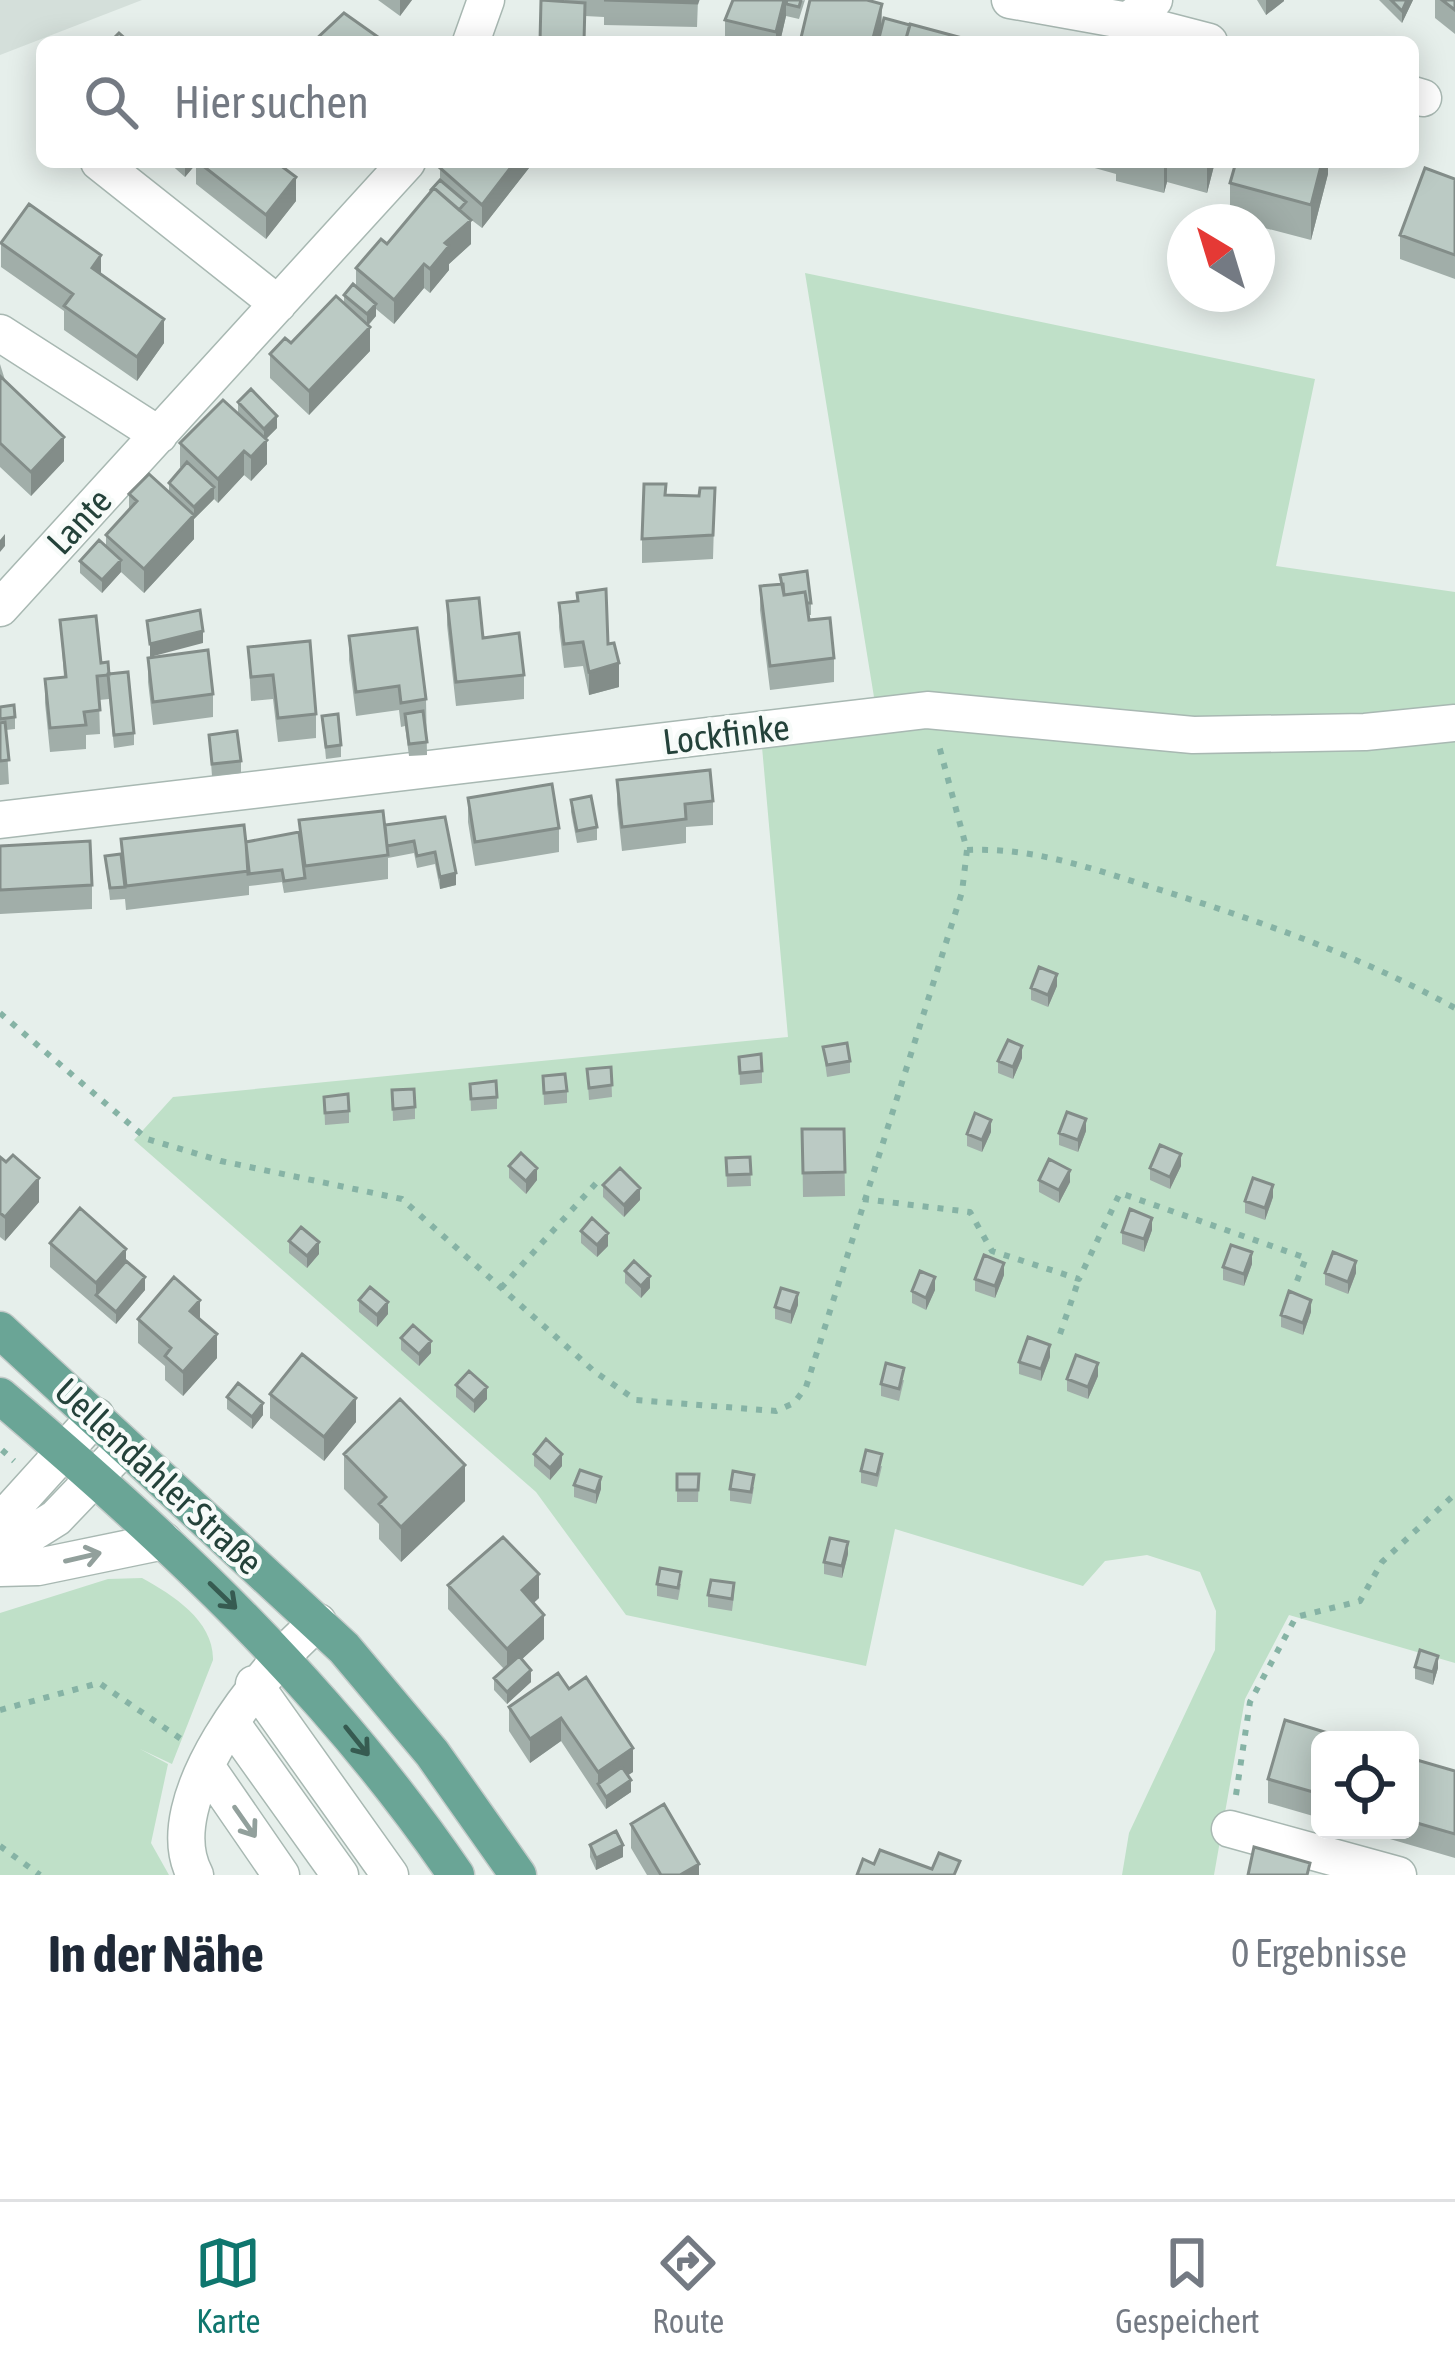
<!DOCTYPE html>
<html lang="de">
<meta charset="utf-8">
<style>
:root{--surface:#fff;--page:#f6f6f7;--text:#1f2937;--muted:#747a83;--line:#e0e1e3;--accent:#0f766e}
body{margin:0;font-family:"Asap Condensed",sans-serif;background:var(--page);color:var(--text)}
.controls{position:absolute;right:36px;bottom:36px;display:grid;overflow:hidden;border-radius:18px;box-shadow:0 6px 30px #0003}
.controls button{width:108px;height:108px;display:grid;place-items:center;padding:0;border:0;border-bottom:3px solid var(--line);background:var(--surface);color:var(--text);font:60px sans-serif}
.compass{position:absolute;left:1167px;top:204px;width:108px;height:108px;border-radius:50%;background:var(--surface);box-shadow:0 6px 30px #0003;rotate:322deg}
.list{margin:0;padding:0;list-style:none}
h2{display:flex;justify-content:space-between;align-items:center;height:156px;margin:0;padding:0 48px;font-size:51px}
h2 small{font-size:39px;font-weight:400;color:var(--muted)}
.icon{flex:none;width:66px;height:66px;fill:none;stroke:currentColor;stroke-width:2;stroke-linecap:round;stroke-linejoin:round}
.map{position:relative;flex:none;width:1455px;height:1875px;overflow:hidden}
.search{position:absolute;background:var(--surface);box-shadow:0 6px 30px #0003;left:36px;right:36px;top:36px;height:132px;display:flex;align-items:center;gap:30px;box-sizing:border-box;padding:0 42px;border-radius:18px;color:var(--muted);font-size:45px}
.sheet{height:324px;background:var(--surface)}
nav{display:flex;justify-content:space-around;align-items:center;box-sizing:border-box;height:168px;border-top:3px solid var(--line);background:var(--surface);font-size:33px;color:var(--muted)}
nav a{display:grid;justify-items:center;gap:6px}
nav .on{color:var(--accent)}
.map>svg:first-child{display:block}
.built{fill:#d4dfda}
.green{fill:#bfe0c8}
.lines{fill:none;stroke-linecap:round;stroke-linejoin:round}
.minor-casing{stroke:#a8b8b2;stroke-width:39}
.major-casing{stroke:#c2cac8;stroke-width:39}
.path{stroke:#86b3a5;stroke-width:6;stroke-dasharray:6 9;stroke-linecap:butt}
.minor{stroke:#fff;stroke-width:36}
.major{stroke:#6aa596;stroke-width:36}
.wall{fill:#a1aea9}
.shaded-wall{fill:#838d89}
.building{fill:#bbcac4;stroke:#838d89;stroke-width:3}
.oneway{stroke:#92a09c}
.oneway2{stroke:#365b51}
.labels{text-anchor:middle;stroke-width:9;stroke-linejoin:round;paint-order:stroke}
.street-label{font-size:36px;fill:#24423a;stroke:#f7fbf9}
</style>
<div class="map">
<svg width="1455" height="1875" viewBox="0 0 1455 1875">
<rect width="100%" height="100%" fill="#e6efeb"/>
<!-- built -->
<path class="built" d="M0 0H142L0 55Z"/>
<!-- green -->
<path class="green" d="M805 273 1315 379 1276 566 1455 592V714L1209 727 874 697Z
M943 724 1455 730V1663L1289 1615 1245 1699 1214 1875H1122L1129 1833 1215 1650 1216 1611 1200 1572 1147 1555 1105 1561 1083 1586 895 1529 866 1666 626 1615 536 1492 134 1140 173 1097 788 1037 762 747Z
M142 1578C173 1595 214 1621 213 1660L172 1764 140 1749 168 1764 151 1843 169 1875H0V1613L108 1579Z"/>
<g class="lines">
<defs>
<path id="minor" d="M1010 0 1128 21 1154 0
M1128 21 1209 42
M471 42 486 0
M1413 95 1423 98
M99 162 278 304
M0 333 159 435
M0 608 407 162
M0 820 927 710 1193 735 1365 732 1455 723
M0 1522 96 1416
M0 1553 56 1518 125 1446
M0 1568 38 1567 164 1541
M254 1684 390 1875
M232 1724 340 1875
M208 1769 281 1875
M1230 1829 1398 1875
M195 1875C155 1801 263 1668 318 1622"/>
<path id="major" d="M0 1330 344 1648 432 1753 518 1875
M0 1396C170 1540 330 1690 456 1875"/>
</defs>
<!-- minor casing -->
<use href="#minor" class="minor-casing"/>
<!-- major casing -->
<use href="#major" class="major-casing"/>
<!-- path -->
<path class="path" d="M967 850C1037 847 1098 871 1164 891 1265 923 1362 957 1455 1008
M0 1013 147 1139 221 1161 402 1199 595 1372 636 1400 776 1411 794 1403 806 1387 962 892 967 850 938 742
M863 1199 970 1212 992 1251 1079 1279 1120 1193 1306 1258 1297 1281
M501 1288 599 1180
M1060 1334 1079 1279
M2 1450 14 1461
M0 1710 99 1683 184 1741
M1236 1795 1250 1702 1296 1617 1360 1601 1382 1562 1455 1494
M0 1846 40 1875"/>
<!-- minor -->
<use href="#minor" class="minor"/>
<!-- major -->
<use href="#major" class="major"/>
</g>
<!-- wall -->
<path class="wall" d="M378 0H412L400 16Z
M565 0H698L697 27 604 25V17L585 16 565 2Z
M805 0 799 19 786 16 780 42H725V20Z
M1257 0H1284V1L1266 15Z
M1379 0H1413L1402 23Z
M1435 0H1455V34L1435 18Z
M168 162H276L296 201 266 239 196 184V164L185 177Z
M529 162V168L482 228 465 215 471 244 449 264V270L430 293 424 288 394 324 376 309V316L368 326 370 351 309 415 270 378V354L291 343 344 303V295L356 287V268L387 244 440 180V168Z
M1084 162H1215L1207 193 1167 182 1164 193 1116 181V174L1084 165Z
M1328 162V174L1311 240 1257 226V222H1243L1230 219V183Z
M1455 179V279L1400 259V235Z
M1 243 101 274 164 343 137 381 64 330V311L1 267Z
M0 364 5 380 64 461 31 496 0 467Z
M238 402 277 428 266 439 267 464 251 481 244 475 218 503 214 499 194 519V539L144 593 121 572 102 593 80 573V561L106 546V535L129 509V494L169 492V483L182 469 180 467V443L238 413Z
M715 488 713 559 642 563V539L666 495 699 496Z
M780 575 811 603V615H808L809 620 834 658V682L770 690 760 610V586L780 584Z
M447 601 524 675V699L456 706 447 625Z
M559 603 608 644 619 687 589 695 583 666 564 668 559 627Z
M60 620 109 674 134 733V745L114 748 109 696V699L99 700 100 734 86 735V749L50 752 45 703V679L64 677Z
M349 636 426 699 427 755 409 756 405 726 401 727 399 710 356 716 349 660Z
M248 647 316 714V738L278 742 273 699 251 701Z
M148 658 213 694V717L153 725 148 682Z
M0 707 15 717V729L6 730 9 784 0 785Z
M322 716 341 745V757L326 759Z
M209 735 241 761V773L212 776Z
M617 780 713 801V825L686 827V843L622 851 617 804Z
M468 798 559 828V852L475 866 468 822Z
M571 800 597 827V840L577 843 571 812Z
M445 817 456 885 440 889 435 864 417 868 414 853 388 858V879L284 893 282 882 249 886V895L126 910 125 899 110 900 105 856 121 854V839L246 842 299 832V820L385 825Z
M0 846 92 885V909L0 914Z
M1057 986 1048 1007 1031 1000V988Z
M823 1047 850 1061V1073L827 1077Z
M739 1057 762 1071V1083L740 1085Z
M1022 1058 1013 1079 998 1073V1061Z
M611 1067 612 1097 589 1100 587 1069Z
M543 1076 567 1091V1103L544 1105Z
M470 1084 497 1097V1109L471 1111Z
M392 1090 415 1107V1119L393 1121Z
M324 1097 349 1111V1123L325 1125Z
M802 1129H844L845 1196 803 1197Z
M1086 1131 1078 1152 1059 1145V1133Z
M991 1132 982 1152 967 1146V1134Z
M0 1157 39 1202 5 1241 0 1237Z
M750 1157 751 1186 727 1187 726 1158Z
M509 1166 537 1180 526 1194 509 1178Z
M1181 1166 1170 1189 1150 1180V1168Z
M1039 1180 1070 1182 1059 1203 1039 1192Z
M603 1185 640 1200 624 1217 603 1197Z
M1273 1197 1265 1220 1245 1213V1201Z
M1152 1230 1144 1252 1122 1244V1232Z
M581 1231 608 1246 597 1257 581 1243Z
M289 1241 319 1254 307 1268 289 1253Z
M50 1243 126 1261 145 1290 116 1324 50 1267Z
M1252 1264 1244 1286 1223 1280V1267Z
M625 1271 650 1288 641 1298 625 1283Z
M1325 1273H1356L1348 1294 1325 1285Z
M1004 1275 995 1298 975 1291V1279Z
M935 1290 926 1310 912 1303V1291Z
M359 1300 388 1314 377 1327 359 1312Z
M798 1305 791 1324 775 1319V1307Z
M1311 1312 1303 1335 1281 1327V1315Z
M138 1319 200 1320 217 1358 183 1396 165 1380V1366L138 1343Z
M401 1338 431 1353 419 1366 401 1350Z
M1050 1357 1041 1381 1019 1374V1362Z
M1098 1376 1088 1399 1067 1391V1379Z
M904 1380 899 1401 881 1396V1384Z
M456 1385 487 1399 474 1413 456 1397Z
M270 1394 356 1422 324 1461 270 1418Z
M227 1397 263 1415 252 1429 227 1409Z
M344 1454 465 1501 401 1562 379 1539V1524L344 1489Z
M534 1454 562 1466 550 1480 534 1466Z
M882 1466 877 1487 861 1483V1471Z
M677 1474H699L698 1502H677Z
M574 1485 601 1489 596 1504 574 1497Z
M754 1487 751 1504 730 1501V1489Z
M848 1554 842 1578 824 1574V1562Z
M657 1584H681L678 1600 657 1596Z
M448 1585 539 1598 533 1603 544 1639 522 1659 531 1682 507 1704 494 1690V1678L504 1669 448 1609Z
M708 1595H734L732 1611 708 1607Z
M1415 1667 1438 1668 1433 1685 1415 1679Z
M558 1673 633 1772 627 1775 631 1792 606 1809 561 1741 530 1763 509 1731V1707Z
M1320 1740V1818L1268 1803V1779Z
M1410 1758 1455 1771V1858L1359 1830H1410Z
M631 1824 699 1875H647L631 1848Z
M590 1845 623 1857 596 1870 590 1857Z"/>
<!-- shaded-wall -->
<path class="shaded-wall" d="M400 0H412L400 16Z
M784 0H790L786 4V16L780 42H776V32Z
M1266 0H1284V1L1266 15Z
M1407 0H1413L1402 23V11Z
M882 4 881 42H872Z
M187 162H196V164L185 177V165Z
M515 162H529V168L482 228V205Z
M1164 162H1167V182L1164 193Z
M1207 162H1215L1207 193Z
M1322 162H1328V174L1311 240V205Z
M296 177V201L266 239V215Z
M471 220V244L449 264V270L430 293V269L445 243Z
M101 255V279L92 268Z
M424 264V288L394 324V300Z
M376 304V316L367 326V314Z
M164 319V343L137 381V357Z
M370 327V351L309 415V391Z
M277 416V428L264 441V429Z
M64 437V461L31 496V472Z
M267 440V464L251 481V457Z
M244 451V475L218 503V479Z
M214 487V499L194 519V507Z
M194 515V539L144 593V569Z
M5 534V546L0 552V540Z
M121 560V572L102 593V580Z
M203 631V643L150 657V644Z
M619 663V687L589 695V672Z
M456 873V885L440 889V877Z
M1057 974V986L1048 1007V995Z
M1022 1046V1058L1013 1079V1067Z
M1086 1119V1131L1078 1152V1140Z
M991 1120V1132L982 1152V1140Z
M1181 1154V1166L1170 1189V1177Z
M537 1168V1180L526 1194V1181Z
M1070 1170V1182L1059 1203V1190Z
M39 1178V1202L5 1241V1217Z
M1273 1185V1197L1265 1220V1208Z
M640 1188V1200L624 1217V1205Z
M1152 1218V1230L1144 1252V1239Z
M608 1233V1246L597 1257V1245Z
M319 1242V1254L307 1268V1256Z
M126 1249V1273L96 1295V1307V1283Z
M1252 1252V1264L1244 1286V1274Z
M1356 1261V1273L1348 1294V1282Z
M1004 1263V1275L995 1298V1286Z
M650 1276V1288L641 1298V1286Z
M145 1277V1290L116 1324V1312Z
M935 1277V1290L926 1310V1298Z
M798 1293V1305L791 1324V1312Z
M200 1300V1324L190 1311Z
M1311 1300V1312L1303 1335V1323Z
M388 1302V1314L377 1327V1315Z
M217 1334V1358L183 1396V1372Z
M431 1341V1353L419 1366V1354Z
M1050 1345V1357L1041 1381V1369Z
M1098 1363V1376L1088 1399V1387Z
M487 1387V1399L474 1413V1401Z
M356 1398V1422L324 1461V1437Z
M263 1403V1415L252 1429V1417Z
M562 1454V1466L550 1480V1468Z
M465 1465V1501L401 1562V1527Z
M601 1477V1489L596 1504V1492Z
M848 1542V1554L842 1578V1566Z
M539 1574V1598L522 1614V1590Z
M544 1615V1639L507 1673V1649Z
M1438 1656V1668L1433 1685V1672Z
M531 1670V1682L507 1704V1692Z
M561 1718V1741L530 1763V1739Z
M633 1748V1772L603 1792 598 1784V1772Z
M631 1780V1792L606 1809V1797Z
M623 1845V1857L596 1870V1858Z
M699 1864V1875H680Z"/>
<!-- building -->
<path class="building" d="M541 0 585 3 584 42H540Z
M604 0H698L697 3Z
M733 0H784L776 32 725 20Z
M787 0H801L799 7 786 4Z
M810 0H867L882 4 872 42H800Z
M1391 0H1407L1402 11Z
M1442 0H1455V10Z
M344 13 385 42H313Z
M884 18 910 25 905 42H878Z
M910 24 977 42H905Z
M119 33 129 42H110Z
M198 162H276L296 177 266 215Z
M446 162H515L482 205 440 168Z
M1236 162H1322L1311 205 1230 183Z
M1425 168 1455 179V255L1400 235Z
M440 180 466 202 459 210 434 188 430 191Z
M434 188 471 220 445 243 449 246 430 269 424 264 394 300 356 268 381 239 387 244Z
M29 204 101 255 92 268 164 319 137 357 64 306 73 294 1 243Z
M353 284 376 304 367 314 344 295Z
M336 296 370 327 309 391 270 354 285 338 291 343Z
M0 376 64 437 31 472 0 443Z
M251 389 277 416 264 429 238 402Z
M223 400 267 440 251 457 244 451 218 479 180 443Z
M187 462 214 487 194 507 169 483Z
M149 474 194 515 144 569 106 535 137 501 129 494Z
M644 484H666L665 495 699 496 700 488H715L713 535 642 539Z
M99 540 121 560 102 580 80 561Z
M807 571 811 603H807L805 592 784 595 780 575Z
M783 584 784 595 805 592 809 620 830 618 834 658 770 666 760 586Z
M606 589 608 644 614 643 619 663 589 672 583 642 564 644 559 603 578 601 577 593Z
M479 598 483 638 519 633 524 675 456 682 447 601Z
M200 610 203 631 150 644 147 621Z
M96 616 101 663 108 662 109 675 97 676 100 710 84 712 86 725 50 728 45 679 66 677 60 620Z
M417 628 426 699 401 703 399 686 356 692 349 636Z
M310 641 316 714 278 718 273 675 251 677 248 647Z
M208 650 213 694 153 702 148 658Z
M128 672 134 733 114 735 108 674Z
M14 705 15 717 0 719V707Z
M423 711 427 742 409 744 405 714Z
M338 714 341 745 326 747 322 716Z
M5 722 9 760 0 761V723Z
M237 731 241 761 212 764 209 735Z
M710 770 713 801 685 804 686 819 622 827 617 780Z
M552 784 559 828 475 842 468 798Z
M591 796 597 827 577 831 571 800Z
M383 811 388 855 305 866 299 820Z
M445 817 456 873 440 877 435 852 417 856 414 841 387 846 385 825Z
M244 825 249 871 126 886 121 839Z
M299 832 305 878 284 881 282 870 248 874 246 842Z
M90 841 92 885 0 890V846Z
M121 854 125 887 110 888 105 856Z
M1039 967 1057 974 1048 995 1031 988Z
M1008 1040 1022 1046 1013 1067 998 1061Z
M847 1043 850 1061 827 1065 823 1047Z
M761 1054 762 1071 740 1073 739 1057Z
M611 1067 612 1085 589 1088 587 1069Z
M565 1074 567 1091 544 1093 543 1076Z
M496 1081 497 1097 471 1099 470 1084Z
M414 1089 415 1107 393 1109 392 1090Z
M348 1094 349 1111 325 1113 324 1097Z
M1067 1112 1086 1119 1078 1140 1059 1133Z
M975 1113 991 1120 982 1140 967 1134Z
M802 1129H844L845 1172 803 1173Z
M1160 1145 1181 1154 1170 1177 1150 1168Z
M521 1153 537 1168 526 1181 509 1166Z
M13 1155 39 1178 5 1217 0 1213V1157L6 1162Z
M750 1157 751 1174 727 1175 726 1158Z
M1049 1159 1070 1170 1059 1190 1039 1180Z
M620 1168 640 1188 624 1205 603 1185Z
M1253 1178 1273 1185 1265 1208 1245 1201Z
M80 1208 126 1249 96 1283 50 1243Z
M1130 1209 1152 1218 1144 1239 1122 1232Z
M592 1218 608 1233 597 1245 581 1231Z
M301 1227 319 1242 307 1256 289 1241Z
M1231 1245 1252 1252 1244 1274 1223 1267Z
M1333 1252 1356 1261 1348 1282 1325 1273Z
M984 1255 1004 1263 995 1286 975 1279Z
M126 1261 145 1277 116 1312 96 1295Z
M634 1261 650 1276 641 1286 625 1271Z
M920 1271 935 1277 926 1298 912 1291Z
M174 1277 200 1300 190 1311 217 1334 183 1372 165 1356 171 1348 138 1319Z
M370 1287 388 1302 377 1315 359 1300Z
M781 1288 798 1293 791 1312 775 1307Z
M1289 1291 1311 1300 1303 1323 1281 1315Z
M413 1325 431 1341 419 1354 401 1338Z
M1028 1337 1050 1345 1041 1369 1019 1362Z
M302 1354 356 1398 324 1437 270 1394Z
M1076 1355 1098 1363 1088 1387 1067 1379Z
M886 1363 904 1368 899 1389 881 1384Z
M469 1371 487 1387 474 1401 456 1385Z
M238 1383 263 1403 252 1417 227 1397Z
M400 1399 465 1465 401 1527 379 1504 386 1497 344 1454Z
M546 1439 562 1454 550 1468 534 1454Z
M866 1450 882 1454 877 1475 861 1471Z
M580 1470 601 1477 596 1492 574 1485Z
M733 1471 754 1475 751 1492 730 1489Z
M677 1474H699L698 1490H677Z
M503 1537 539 1574 522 1590 544 1615 507 1649 448 1585Z
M830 1538 848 1542 842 1566 824 1562Z
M660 1568 681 1572 678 1588 657 1584Z
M711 1580 734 1583 732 1599 708 1595Z
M1420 1650 1438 1656 1433 1672 1415 1667Z
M519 1656 531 1670 507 1692 494 1678Z
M558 1673 569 1689 586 1677 633 1748 598 1772 561 1718 530 1739 509 1707Z
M1285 1720 1351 1740H1320V1794L1268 1779Z
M1410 1758 1455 1771V1834L1410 1821Z
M622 1767 631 1780 606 1797 598 1784Z
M664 1804 699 1864 680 1875H661L631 1824Z
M616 1831 623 1845 596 1858 590 1845Z
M1254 1847 1310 1863 1307 1875H1248Z
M880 1850 932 1869 939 1853 960 1861 954 1875H857L863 1859 874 1864Z"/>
<!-- one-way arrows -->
<defs><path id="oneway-shaft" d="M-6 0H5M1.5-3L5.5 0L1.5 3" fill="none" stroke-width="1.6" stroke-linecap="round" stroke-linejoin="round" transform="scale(3)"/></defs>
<g class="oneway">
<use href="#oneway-shaft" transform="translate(83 1557) rotate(-13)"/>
<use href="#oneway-shaft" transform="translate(245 1822) rotate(55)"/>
</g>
<g class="oneway2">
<use href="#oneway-shaft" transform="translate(223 1596) rotate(44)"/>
<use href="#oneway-shaft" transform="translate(357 1741) rotate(51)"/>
</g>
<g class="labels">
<!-- street labels -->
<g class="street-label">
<text transform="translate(79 521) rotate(-47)" y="13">Lante</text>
<text transform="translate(726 734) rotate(-7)" y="13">Lockfinke</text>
<text transform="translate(159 1476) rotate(43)" y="13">Uellendahler Straße</text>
</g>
</g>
</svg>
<div class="controls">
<button><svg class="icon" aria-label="locate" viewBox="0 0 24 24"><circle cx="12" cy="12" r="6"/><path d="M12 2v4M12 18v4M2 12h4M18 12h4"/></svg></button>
</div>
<svg class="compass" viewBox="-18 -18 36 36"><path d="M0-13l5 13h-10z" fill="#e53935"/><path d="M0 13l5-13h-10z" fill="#747a83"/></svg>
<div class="search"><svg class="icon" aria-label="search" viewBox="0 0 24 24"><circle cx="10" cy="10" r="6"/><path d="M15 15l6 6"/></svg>Hier suchen</div>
</div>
<section class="sheet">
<h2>In der Nähe<small>0 Ergebnisse</small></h2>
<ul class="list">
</ul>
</section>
<nav>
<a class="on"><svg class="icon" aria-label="map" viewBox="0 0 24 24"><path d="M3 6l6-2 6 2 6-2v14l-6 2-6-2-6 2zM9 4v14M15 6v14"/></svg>Karte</a>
<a><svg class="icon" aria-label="directions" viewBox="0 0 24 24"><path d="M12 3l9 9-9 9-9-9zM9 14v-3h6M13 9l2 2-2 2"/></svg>Route</a>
<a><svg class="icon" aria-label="saved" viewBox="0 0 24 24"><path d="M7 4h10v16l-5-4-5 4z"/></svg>Gespeichert</a>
</nav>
